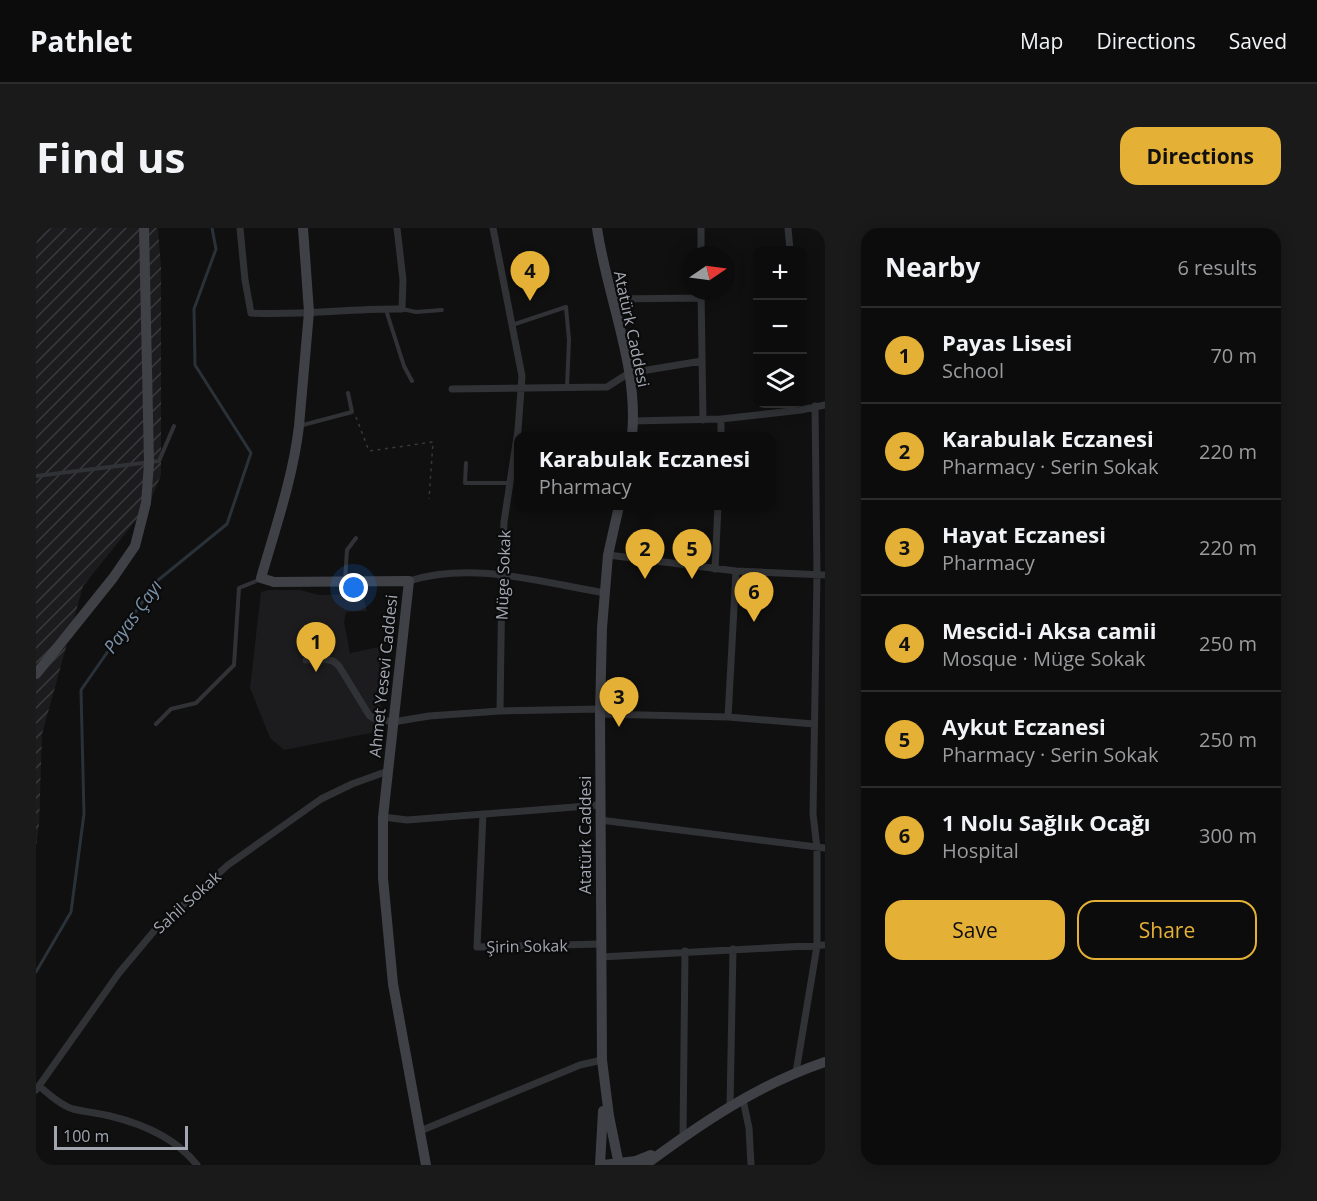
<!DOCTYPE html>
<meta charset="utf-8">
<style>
:root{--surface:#0c0c0d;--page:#1a1a1b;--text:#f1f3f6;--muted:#9a9b9d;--line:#2c2c2e;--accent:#e4b035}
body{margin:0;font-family:"Open Sans",sans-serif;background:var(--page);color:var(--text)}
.controls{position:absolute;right:18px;top:18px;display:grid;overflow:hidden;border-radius:12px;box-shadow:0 3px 15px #0003}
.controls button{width:54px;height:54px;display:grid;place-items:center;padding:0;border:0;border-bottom:2px solid var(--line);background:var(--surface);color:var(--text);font:30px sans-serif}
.compass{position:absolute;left:645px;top:18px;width:54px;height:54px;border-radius:50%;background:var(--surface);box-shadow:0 3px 15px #0003;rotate:77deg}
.scale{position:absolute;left:18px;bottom:15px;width:134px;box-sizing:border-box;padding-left:6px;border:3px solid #a2a6b1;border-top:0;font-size:16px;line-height:21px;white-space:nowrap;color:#a2a6b1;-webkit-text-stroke:4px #0b0b0c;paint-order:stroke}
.you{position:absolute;left:318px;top:360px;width:21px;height:21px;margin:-15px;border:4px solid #fff;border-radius:50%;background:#1a73e8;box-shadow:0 0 0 9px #1a73e833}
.badge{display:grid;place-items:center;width:39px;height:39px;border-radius:50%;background:var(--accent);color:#111;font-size:20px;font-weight:700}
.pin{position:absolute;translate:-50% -50px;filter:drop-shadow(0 2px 3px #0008)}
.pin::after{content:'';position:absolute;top:32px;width:21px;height:18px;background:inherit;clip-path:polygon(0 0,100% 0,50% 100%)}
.popup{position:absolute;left:478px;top:204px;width:261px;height:78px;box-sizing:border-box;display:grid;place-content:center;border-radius:12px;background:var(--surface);filter:drop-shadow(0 2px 4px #0005);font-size:20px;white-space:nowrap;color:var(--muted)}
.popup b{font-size:22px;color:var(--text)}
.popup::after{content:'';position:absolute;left:50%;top:100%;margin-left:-12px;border:12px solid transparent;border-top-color:var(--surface)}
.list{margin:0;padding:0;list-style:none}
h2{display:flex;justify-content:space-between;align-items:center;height:78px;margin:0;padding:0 24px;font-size:26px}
h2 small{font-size:20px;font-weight:400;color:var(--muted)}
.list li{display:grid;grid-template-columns:39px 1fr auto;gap:18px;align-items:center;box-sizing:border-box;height:96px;padding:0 24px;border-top:2px solid var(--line)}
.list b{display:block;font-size:22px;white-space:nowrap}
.list p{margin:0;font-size:20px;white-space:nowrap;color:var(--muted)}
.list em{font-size:20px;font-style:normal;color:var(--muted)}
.actions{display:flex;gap:12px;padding:18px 24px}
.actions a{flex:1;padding:14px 0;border:2px solid var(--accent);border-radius:18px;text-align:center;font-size:21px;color:var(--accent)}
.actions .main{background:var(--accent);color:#111}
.icon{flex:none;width:33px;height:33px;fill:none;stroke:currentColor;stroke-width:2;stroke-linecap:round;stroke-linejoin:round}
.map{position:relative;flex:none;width:789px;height:937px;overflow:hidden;border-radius:18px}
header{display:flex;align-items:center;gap:36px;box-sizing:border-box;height:84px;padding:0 30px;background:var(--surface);border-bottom:2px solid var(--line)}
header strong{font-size:28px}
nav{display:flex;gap:33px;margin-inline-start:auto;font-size:21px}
.intro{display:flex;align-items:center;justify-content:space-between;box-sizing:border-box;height:144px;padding:0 36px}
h1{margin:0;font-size:42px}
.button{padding:15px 27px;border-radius:18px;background:var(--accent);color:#111;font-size:21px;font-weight:700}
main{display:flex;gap:36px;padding:0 36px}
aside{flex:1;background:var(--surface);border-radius:18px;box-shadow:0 3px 15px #0003}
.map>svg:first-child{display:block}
.built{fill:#1c1c1e}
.industrial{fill:url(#industrial-furrows)}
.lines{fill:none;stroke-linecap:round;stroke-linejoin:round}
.stream{stroke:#2a3239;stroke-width:3}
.path{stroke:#37393d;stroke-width:1.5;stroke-dasharray:3 4.5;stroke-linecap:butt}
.lane{stroke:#313236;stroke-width:4}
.street{stroke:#313236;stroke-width:7}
.secondary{stroke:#3f4146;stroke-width:10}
.labels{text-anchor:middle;stroke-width:4.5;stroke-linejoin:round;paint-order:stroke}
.street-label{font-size:16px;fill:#a2a6b1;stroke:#0b0b0c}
.water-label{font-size:18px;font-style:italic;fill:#7a92aa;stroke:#0b0b0c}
</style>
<header>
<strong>Pathlet</strong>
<nav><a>Map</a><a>Directions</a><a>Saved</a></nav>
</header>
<div class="intro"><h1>Find us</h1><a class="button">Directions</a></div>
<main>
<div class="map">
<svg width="789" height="937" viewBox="0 0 789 937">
<defs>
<pattern id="industrial-furrows" width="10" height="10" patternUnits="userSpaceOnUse" patternTransform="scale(1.5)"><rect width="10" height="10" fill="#1c1c1e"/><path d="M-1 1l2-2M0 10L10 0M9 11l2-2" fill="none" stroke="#3a3a3c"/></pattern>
</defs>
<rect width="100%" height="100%" fill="#101011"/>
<!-- built -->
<path class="built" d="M233 362H264L283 367 326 366 331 383 310 384 308 394 314 425 343 419 345 491 340 504 248 522 234 510 214 460 225 364Z"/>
<!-- industrial -->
<path class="industrial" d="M0 0H122L125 40V247L113 276 47 358 6 506 3 597 0 619Z"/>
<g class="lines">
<!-- stream -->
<path class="stream" d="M0 744 35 684 48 586 45 462 121 353 191 296 215 225 159 137 158 81 180 21 176 0"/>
<!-- path -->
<path class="path" d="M320 189 333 223 397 214 393 271"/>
<!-- lane -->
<path class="lane" d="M366 81 380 84 406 82
M350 82 368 138 376 153
M476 97 530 79 533 112 531 159
M263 198 316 184 312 165
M584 208H595
M430 235 429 255H473
M0 248 123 233 138 198
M309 353 311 322 320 310
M120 496 135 481 160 475 198 437 203 360 225 351"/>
<!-- street -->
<path class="street" d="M204 0 209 52 215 85C265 88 316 80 366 81L367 52 361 0
M457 0 486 148 482 202 468 294 466 347 464 483
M752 0 754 22
M665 27V0
M665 63 667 192
M577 71 665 70
M416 161 571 159 593 145 666 133
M597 193 685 191 765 182 789 177
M685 208V191
M572 327 700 343 789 347
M679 341 682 278
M373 353C436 333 505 354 569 365
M270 432 288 431 297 433 303 438 333 487 337 490 357 494 393 488 464 483 565 481
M564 486 692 489 778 496
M692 489 700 343
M447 586 441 719 565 716
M347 589 371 592 564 577
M564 592 789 620
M565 729 789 717
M760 844 781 718V620L777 586 781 347 779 178
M3 858C13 866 24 877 37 881 49 884 62 885 74 888 107 896 140 910 161 937
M0 862 83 745 119 702 192 637 285 571 316 556 352 543
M707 872 713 900 715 937
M694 879 697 721
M384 903 544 837 566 832
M647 909 649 723"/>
<!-- secondary -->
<path class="secondary" d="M267 0 273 84 263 198C257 250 239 301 225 350L238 354 373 353 347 589V650L357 756 390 937
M561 0C571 69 603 138 596 208
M583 278 572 327 566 400 564 486 566 832 573 888 583 937
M0 446 77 350 99 318 110 275 113 235 108 0
M564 937 567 883
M567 937 600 933 615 927
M609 937C664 896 723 856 789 834"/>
</g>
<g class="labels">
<!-- street labels -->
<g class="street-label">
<text transform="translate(596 101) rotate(78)" y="6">Atatürk Caddesi</text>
<text transform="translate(467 347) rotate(-88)" y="6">Müge Sokak</text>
<text transform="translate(347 448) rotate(-84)" y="6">Ahmet Yesevi Caddesi</text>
<text transform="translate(549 607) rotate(-90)" y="6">Atatürk Caddesi</text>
<text transform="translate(151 674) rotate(-42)" y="6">Sahil Sokak</text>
<text transform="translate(491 718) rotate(-1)" y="6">Şirin Sokak</text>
</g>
<!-- water labels -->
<g class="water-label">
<text transform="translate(97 389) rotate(-54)" y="6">Payas Çayı</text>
</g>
</g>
</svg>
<div class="controls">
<button>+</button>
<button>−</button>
<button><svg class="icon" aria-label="layers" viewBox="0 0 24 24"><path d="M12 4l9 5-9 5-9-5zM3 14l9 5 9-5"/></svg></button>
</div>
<svg class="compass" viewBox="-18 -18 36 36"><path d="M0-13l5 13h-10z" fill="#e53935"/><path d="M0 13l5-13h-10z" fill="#9a9b9d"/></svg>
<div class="scale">100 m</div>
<div class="you"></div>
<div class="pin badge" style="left:280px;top:444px">1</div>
<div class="pin badge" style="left:609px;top:351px">2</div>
<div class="popup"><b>Karabulak Eczanesi</b>Pharmacy</div>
<div class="pin badge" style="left:583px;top:499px">3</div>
<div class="pin badge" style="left:494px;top:73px">4</div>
<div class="pin badge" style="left:656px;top:351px">5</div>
<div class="pin badge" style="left:718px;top:394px">6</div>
</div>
<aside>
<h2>Nearby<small>6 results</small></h2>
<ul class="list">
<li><span class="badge">1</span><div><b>Payas Lisesi</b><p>School</p></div><em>70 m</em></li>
<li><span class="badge">2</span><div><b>Karabulak Eczanesi</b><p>Pharmacy · Serin Sokak</p></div><em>220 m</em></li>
<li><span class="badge">3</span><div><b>Hayat Eczanesi</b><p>Pharmacy</p></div><em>220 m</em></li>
<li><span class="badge">4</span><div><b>Mescid-i Aksa camii</b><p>Mosque · Müge Sokak</p></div><em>250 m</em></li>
<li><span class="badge">5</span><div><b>Aykut Eczanesi</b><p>Pharmacy · Serin Sokak</p></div><em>250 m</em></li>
<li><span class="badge">6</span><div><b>1 Nolu Sağlık Ocağı</b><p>Hospital</p></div><em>300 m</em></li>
</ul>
<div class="actions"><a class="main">Save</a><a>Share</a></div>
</aside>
</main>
